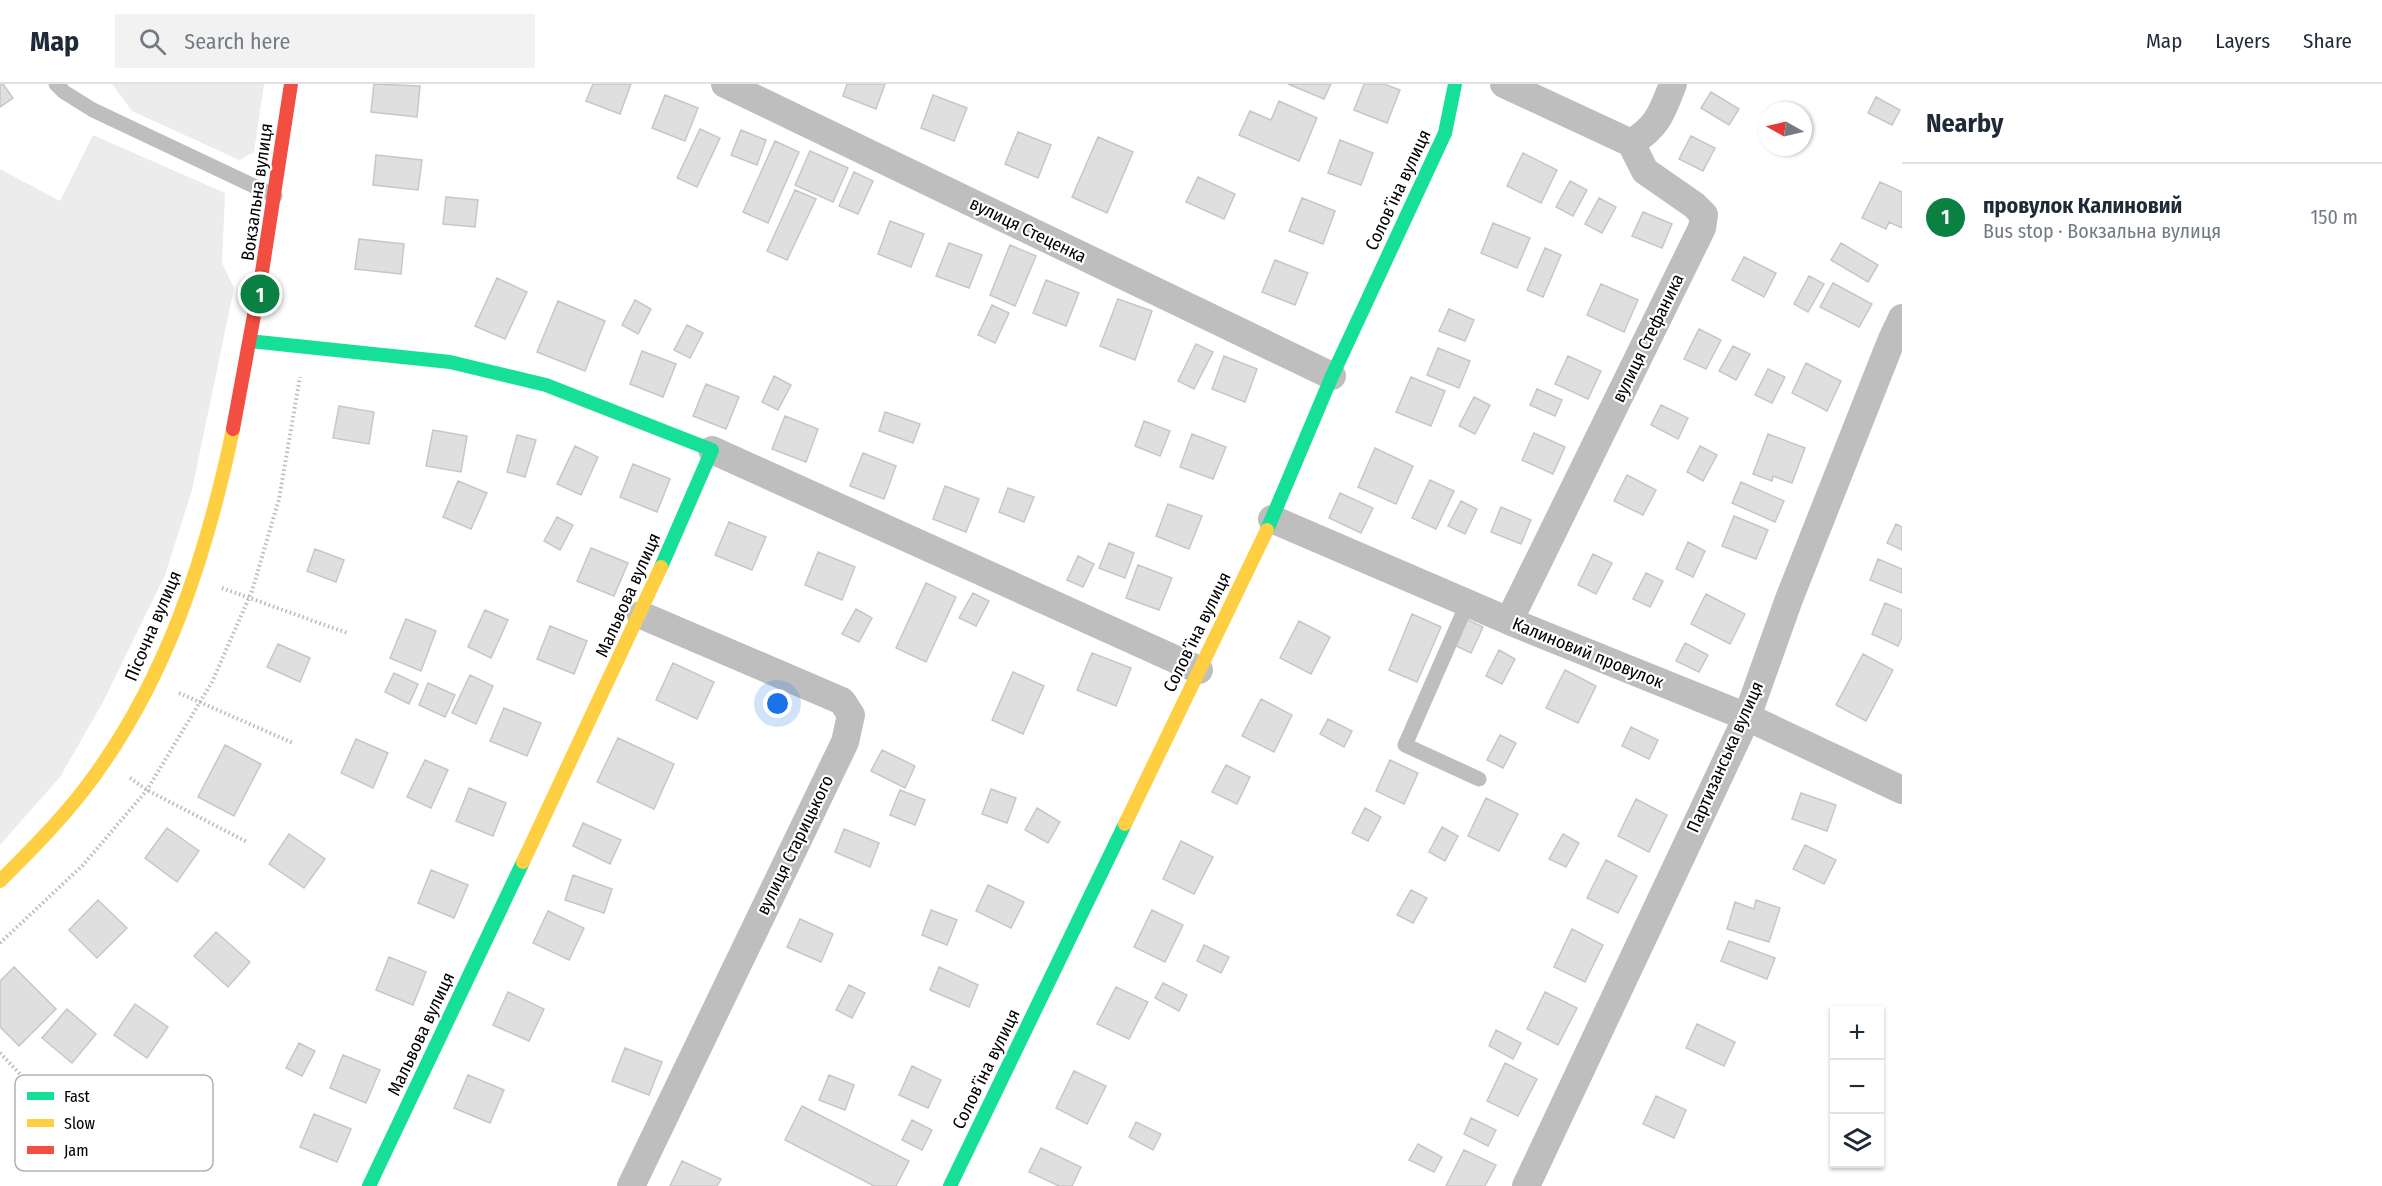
<!DOCTYPE html>
<meta charset="utf-8">
<style>
:root{--surface:#fff;--page:#f2f2f3;--text:#1f2937;--muted:#747a83;--line:#e0e1e3;--accent:#0b8043}
body{margin:0;font-family:"Fira Sans Condensed",sans-serif;background:var(--page);color:var(--text)}
.controls{position:absolute;right:18px;bottom:18px;display:grid;overflow:hidden;border-radius:0px;box-shadow:0 2px 4px #0004}
.controls button{width:54px;height:54px;display:grid;place-items:center;padding:0;border:0;border-bottom:2px solid var(--line);background:var(--surface);color:var(--text);font:30px sans-serif}
.compass{position:absolute;left:1758px;top:18px;width:54px;height:54px;border-radius:50%;background:var(--surface);box-shadow:0 2px 4px #0004;rotate:278deg}
.you{position:absolute;left:778px;top:620px;width:21px;height:21px;margin:-15px;border:4px solid #fff;border-radius:50%;background:#1a73e8;box-shadow:0 0 0 9px #1a73e833}
.badge{display:grid;place-items:center;width:39px;height:39px;border-radius:50%;background:var(--accent);color:#fff;font-size:20px;font-weight:700}
.pin{position:absolute;translate:-50% -50%;border:3px solid #fff;box-shadow:0 2px 6px #0006}
.list{margin:0;padding:0;list-style:none}
h2{display:flex;justify-content:space-between;align-items:center;height:78px;margin:0;padding:0 24px;font-size:26px}
h2 small{font-size:20px;font-weight:400;color:var(--muted)}
.list li{display:grid;grid-template-columns:39px 1fr auto;gap:18px;align-items:center;box-sizing:border-box;height:108px;padding:0 24px;border-top:2px solid var(--line)}
.list b{display:block;font-size:22px;white-space:nowrap}
.list p{margin:0;font-size:20px;white-space:nowrap;color:var(--muted)}
.list em{font-size:20px;font-style:normal;color:var(--muted)}
.icon{flex:none;width:33px;height:33px;fill:none;stroke:currentColor;stroke-width:2;stroke-linecap:round;stroke-linejoin:round}
.map{position:relative;flex:none;width:1902px;height:1102px;overflow:hidden}
header{display:flex;align-items:center;gap:36px;box-sizing:border-box;height:84px;padding:0 30px;background:var(--surface);border-bottom:2px solid var(--line)}
header strong{font-size:28px}
nav{display:flex;gap:33px;margin-inline-start:auto;font-size:21px}
.search{width:420px;height:54px;background:var(--page);display:flex;align-items:center;gap:15px;box-sizing:border-box;padding:0 21px;border-radius:0px;color:var(--muted);font-size:22px}
main{display:flex}
aside{flex:1;background:var(--surface)}
.map>svg:first-child{display:block}
.green{fill:#ececec}
.building{fill:#dfdfdf;stroke:#c7c7c7;stroke-width:1.5}
.lines{fill:none;stroke-linecap:round;stroke-linejoin:round}
.path{stroke:#b9b9b9;stroke-width:4;stroke-dasharray:1.5 3;stroke-linecap:butt}
.lane{stroke:#bebebe;stroke-width:15}
.street{stroke:#bebebe;stroke-width:28}
.fast{stroke:#16e098;stroke-width:14}
.slow{stroke:#ffcf43;stroke-width:14}
.jam{stroke:#f24e42;stroke-width:14}
.labels{text-anchor:middle;stroke-width:4.5;stroke-linejoin:round;paint-order:stroke}
.street-label{font-size:18px;fill:#000;stroke:#fff}
.key{fill:#fff;stroke:#b2b2b2;stroke-width:1.5}
.key-label{font-size:16px;fill:#000}
</style>
<header>
<strong>Map</strong>
<div class="search"><svg class="icon" aria-label="search" viewBox="0 0 24 24"><circle cx="10" cy="10" r="6"/><path d="M15 15l6 6"/></svg>Search here</div>
<nav><a>Map</a><a>Layers</a><a>Share</a></nav>
</header>
<main>
<div class="map">
<svg width="1902" height="1102" viewBox="0 0 1902 1102">
<rect width="100%" height="100%" fill="#fff"/>
<!-- green -->
<path class="green" d="M112 0H264L254 68 239 76 132 27Z
M93 51 225 109 222 179 234 204 192 406 165 491 103 618 60 693 0 761V85L60 117Z"/>
<!-- building -->
<path class="building" d="M0 0H3L13 14 0 23Z
M374 0 420 2 417 33 371 28Z
M593 0H631L620 30 586 17Z
M847 0H885L876 25 843 12Z
M1288 0H1331L1324 15Z
M1364 0H1384L1400 6 1387 39 1354 26Z
M1711 8 1739 25 1729 41 1701 24Z
M665 11 698 24 685 57 652 44Z
M933 11 967 24 954 57 921 44Z
M1876 13 1900 26 1892 41 1868 29Z
M1279 17 1317 34 1299 77 1239 51 1250 27 1271 36Z
M700 45 720 54 697 103 677 94Z
M741 46 766 56 757 81 731 71Z
M1018 48 1051 61 1038 94 1005 80Z
M1691 52 1715 64 1703 87 1679 75Z
M1098 53 1133 68 1107 129 1072 113Z
M1340 56 1373 69 1361 101 1328 89Z
M775 57 799 68 768 139 743 128Z
M810 67 848 84 833 118 795 101Z
M1523 69 1557 86 1541 119 1507 102Z
M376 71 422 76 418 106 373 101Z
M854 88 873 97 858 130 839 122Z
M1198 93 1235 110 1224 135 1186 118Z
M1570 97 1587 106 1573 132 1556 123Z
M1880 98 1902 108V144L1889 138 1886 145 1862 134Z
M795 106 816 115 787 176 767 167Z
M446 113 478 116 475 143 443 140Z
M1302 114 1335 127 1323 160 1289 147Z
M1599 114 1616 123 1602 149 1585 140Z
M1643 128 1672 140 1662 164 1632 152Z
M890 137 924 150 911 183 878 170Z
M1493 139 1530 154 1517 184 1481 169Z
M359 155 404 160 401 190 355 185Z
M949 159 982 171 969 204 936 192Z
M1841 159 1878 181 1868 198 1831 176Z
M1010 161 1036 172 1015 222 990 211Z
M1545 164 1561 171 1543 213 1527 206Z
M1744 173 1776 189 1764 213 1732 196Z
M1275 176 1308 189 1295 221 1262 208Z
M1809 192 1824 200 1808 228 1794 220Z
M497 194 527 208 505 255 475 242Z
M1046 196 1079 209 1066 242 1033 229Z
M1833 199 1872 220 1859 243 1820 223Z
M1601 200 1638 216 1624 248 1587 231Z
M1118 215 1152 227 1135 276 1100 262Z
M635 216 651 225 638 250 622 241Z
M558 217 605 237 585 287 537 268Z
M992 221 1009 229 995 259 978 251Z
M1449 225 1474 236 1465 257 1439 247Z
M687 241 703 249 690 274 674 266Z
M1699 245 1721 256 1706 285 1684 275Z
M1196 260 1213 268 1194 305 1178 297Z
M1733 262 1750 270 1736 296 1719 287Z
M1438 264 1470 277 1459 304 1427 291Z
M642 267 676 280 663 313 630 300Z
M1224 272 1257 285 1245 318 1212 305Z
M1568 272 1601 287 1588 315 1555 300Z
M1806 279 1841 297 1827 327 1792 309Z
M1768 285 1785 293 1772 319 1755 311Z
M774 292 791 301 778 326 762 318Z
M1411 293 1445 307 1431 342 1396 328Z
M706 300 739 313 726 345 693 332Z
M1537 305 1562 316 1555 332 1530 321Z
M1474 313 1490 321 1475 350 1459 342Z
M1661 321 1688 334 1678 355 1651 341Z
M339 322 374 328 369 360 333 354Z
M885 328 920 340 913 359 879 347Z
M785 332 818 345 806 378 772 365Z
M1144 337 1170 347 1160 372 1135 362Z
M433 346 467 352 461 388 426 382Z
M1534 349 1565 363 1553 390 1522 376Z
M1192 350 1226 363 1213 395 1180 383Z
M1768 350 1805 364 1792 399 1773 392 1772 397 1753 390Z
M517 351 536 356 525 393 507 388Z
M575 362 598 373 581 411 557 400Z
M1700 362 1717 371 1703 397 1687 388Z
M1375 364 1413 382 1396 420 1358 403Z
M863 369 896 382 884 415 850 402Z
M633 380 670 395 657 428 620 413Z
M1627 391 1656 406 1643 431 1614 417Z
M1430 396 1454 407 1436 445 1412 434Z
M458 397 487 409 471 445 443 433Z
M1741 398 1784 417 1775 438 1732 419Z
M945 402 979 415 966 448 933 435Z
M1008 404 1034 413 1024 438 999 428Z
M1340 409 1373 424 1361 449 1329 434Z
M1461 417 1477 425 1465 450 1448 442Z
M1168 420 1202 432 1189 465 1156 452Z
M1501 423 1531 436 1521 460 1491 448Z
M1734 432 1768 446 1756 475 1722 462Z
M557 433 573 441 560 466 544 457Z
M729 438 766 453 752 486 715 471Z
M1896 440 1902 443V466L1887 459Z
M1688 458 1705 467 1693 493 1676 485Z
M1109 459 1134 469 1125 494 1099 484Z
M591 464 628 479 614 512 577 497Z
M315 465 344 476 336 498 307 487Z
M818 468 855 483 842 516 805 501Z
M1593 470 1612 479 1596 510 1578 501Z
M1078 472 1094 480 1083 503 1067 496Z
M1878 475 1902 485V509L1870 496Z
M1138 481 1172 494 1159 526 1126 514Z
M1646 489 1663 497 1650 523 1633 515Z
M926 499 956 513 926 578 896 564Z
M973 509 989 517 976 542 959 534Z
M1706 510 1745 530 1730 560 1691 540Z
M1885 519 1902 526V553L1898 562 1872 550Z
M856 525 872 534 859 558 842 550Z
M485 526 508 536 491 574 468 563Z
M1412 530 1441 543 1417 598 1389 586Z
M406 535 436 547 421 587 390 574Z
M1466 535 1483 543 1471 569 1454 561Z
M1299 537 1330 553 1311 590 1280 574Z
M550 542 587 557 574 590 537 575Z
M1685 559 1708 571 1699 588 1676 577Z
M278 560 310 574 300 598 267 583Z
M1499 566 1515 575 1502 600 1486 592Z
M1092 569 1131 584 1116 622 1077 606Z
M1863 570 1893 586 1866 637 1836 621Z
M673 579 714 598 697 635 656 616Z
M1565 586 1596 602 1578 639 1546 624Z
M1013 588 1044 602 1023 650 992 636Z
M394 589 418 600 409 620 385 608Z
M470 591 493 602 476 640 452 629Z
M428 599 455 611 445 633 419 621Z
M1261 615 1292 631 1274 668 1242 652Z
M504 624 541 639 527 672 490 657Z
M1328 635 1352 647 1344 663 1320 650Z
M1631 643 1658 656 1649 675 1622 662Z
M1500 651 1516 659 1503 684 1487 676Z
M618 654 674 680 654 725 597 698Z
M356 655 388 669 373 704 341 689Z
M225 661 261 680 234 732 198 713Z
M882 666 915 682 905 704 871 687Z
M425 676 448 686 431 724 407 713Z
M1390 676 1418 689 1404 720 1376 707Z
M1226 681 1250 693 1237 720 1212 708Z
M469 704 506 719 493 752 456 737Z
M991 705 1016 714 1007 739 982 730Z
M900 706 925 716 915 741 890 731Z
M1801 709 1836 721 1827 747 1792 735Z
M1486 714 1518 730 1499 767 1468 752Z
M1636 715 1667 731 1649 768 1618 752Z
M1037 724 1060 738 1048 759 1025 746Z
M1365 724 1381 733 1368 757 1352 749Z
M583 739 621 756 610 780 573 762Z
M1442 743 1458 752 1445 777 1429 768Z
M167 744 199 767 177 798 145 774Z
M844 745 879 759 870 783 835 768Z
M289 750 325 775 304 804 269 780Z
M1563 750 1579 759 1566 783 1549 775Z
M1181 757 1213 773 1194 810 1163 795Z
M1805 761 1836 776 1824 800 1793 785Z
M1606 776 1637 792 1618 829 1587 814Z
M431 786 468 801 454 834 418 819Z
M573 791 612 805 604 829 565 816Z
M988 801 1024 818 1011 844 976 827Z
M1411 806 1427 814 1413 839 1397 831Z
M98 816 127 844 97 874 69 846Z
M1756 816 1780 824 1769 858 1727 845 1735 818 1754 825Z
M931 826 957 836 947 861 922 851Z
M1152 826 1183 841 1165 878 1134 863Z
M548 827 584 844 569 876 533 859Z
M800 835 833 850 821 878 787 863Z
M1572 845 1603 861 1585 898 1554 883Z
M216 848 250 878 228 903 194 872Z
M1729 857 1775 874 1767 895 1721 877Z
M1204 861 1229 873 1221 889 1197 877Z
M389 873 426 888 413 921 376 906Z
M14 883 56 925 19 962 0 943V897Z
M939 883 978 901 969 923 930 906Z
M1163 899 1187 911 1179 927 1155 914Z
M849 901 865 909 852 934 836 926Z
M1116 903 1148 918 1129 955 1097 940Z
M508 908 544 925 529 957 493 941Z
M1545 908 1577 924 1558 961 1527 945Z
M135 920 168 943 147 974 114 951Z
M67 925 96 950 72 979 42 954Z
M1697 940 1735 958 1724 982 1686 964Z
M1496 946 1521 959 1513 975 1489 962Z
M299 959 315 967 302 992 286 984Z
M625 964 662 978 649 1011 612 997Z
M343 971 380 986 366 1019 330 1004Z
M1505 979 1537 995 1518 1032 1487 1017Z
M912 982 941 996 928 1024 899 1011Z
M1074 987 1106 1002 1087 1040 1056 1024Z
M468 991 504 1006 490 1039 454 1024Z
M829 991 854 1001 845 1026 819 1016Z
M1656 1012 1686 1026 1674 1054 1643 1040Z
M802 1022 909 1077 896 1102H874L785 1056Z
M314 1030 351 1045 337 1078 300 1063Z
M1471 1034 1496 1046 1488 1062 1464 1050Z
M912 1036 932 1046 922 1066 902 1056Z
M1136 1038 1161 1050 1153 1066 1129 1053Z
M1418 1060 1442 1073 1434 1088 1409 1076Z
M1041 1064 1081 1083 1072 1102H1059L1029 1088Z
M1464 1066 1496 1081 1485 1102H1446Z
M682 1077 721 1095 717 1102H670Z"/>
<g class="lines">
<!-- path -->
<path class="path" d="M222 504 347 549
M179 609 293 659
M130 694 147 706 247 758
M0 859 83 781 147 706 212 598 252 507 279 415 300 293
M0 969 22 992"/>
<!-- lane -->
<path class="lane" d="M56 0 64 8 93 26 275 112
M1467 520 1405 661 1479 695"/>
<!-- street -->
<path class="street" d="M725 0 1332 292
M1504 0 1631 59
M712 366 1199 586
M1272 435 1509 537 1747 633 1902 706
M1509 537 1702 144 1704 131 1694 121 1645 87 1631 59C1658 43 1662 28 1673 0
M631 1102 845 658 851 631 842 617 641 531
M1526 1102 1747 633 1789 515 1892 255 1902 234"/>
<!-- fast -->
<path class="fast" d="M250 257 450 278 546 301 712 366 661 483
M1267 446 1332 292 1445 49 1455 0
M369 1102 523 778
M950 1102 1125 740"/>
<!-- slow -->
<path class="slow" d="M1125 740 1267 446
M523 778 661 483
M0 797C29 768 58 739 83 707 165 601 206 474 233 345"/>
<!-- jam -->
<path class="jam" d="M233 345 262 188 291 0"/>
</g>
<g class="labels">
<!-- street labels -->
<g class="street-label">
<text transform="translate(1398 106) rotate(-65)" y="6">Соловʼїна вулиця</text>
<text transform="translate(257 108) rotate(-82)" y="6">Вокзальна вулиця</text>
<text transform="translate(1028 146) rotate(26)" y="6">вулиця Стеценка</text>
<text transform="translate(1648 254) rotate(-64)" y="6">вулиця Стефаника</text>
<text transform="translate(628 511) rotate(-66)" y="6">Мальвова вулиця</text>
<text transform="translate(153 542) rotate(-67)" y="6">Пісочна вулиця</text>
<text transform="translate(1197 548) rotate(-64)" y="6">Соловʼїна вулиця</text>
<text transform="translate(1588 569) rotate(22)" y="6">Калиновий провулок</text>
<text transform="translate(1725 673) rotate(-66)" y="6">Партизанська вулиця</text>
<text transform="translate(795 761) rotate(-64)" y="6">вулиця Старицького</text>
<text transform="translate(421 950) rotate(-65)" y="6">Мальвова вулиця</text>
<text transform="translate(986 985) rotate(-64)" y="6">Соловʼїна вулиця</text>
</g>
</g>
<!-- legend -->
<rect x="15" y="991" width="198" height="96" rx="9" class="key"/>
<rect x="27" y="1008" width="27" height="8" fill="#16e098"/>
<rect x="27" y="1035" width="27" height="8" fill="#ffcf43"/>
<rect x="27" y="1062" width="27" height="8" fill="#f24e42"/>
<g class="key-label">
<text x="64" y="1018">Fast</text>
<text x="64" y="1045">Slow</text>
<text x="64" y="1072">Jam</text>
</g>
</svg>
<div class="controls">
<button>+</button>
<button>−</button>
<button><svg class="icon" aria-label="layers" viewBox="0 0 24 24"><path d="M12 4l9 5-9 5-9-5zM3 14l9 5 9-5"/></svg></button>
</div>
<svg class="compass" viewBox="-18 -18 36 36"><path d="M0-13l5 13h-10z" fill="#e53935"/><path d="M0 13l5-13h-10z" fill="#747a83"/></svg>
<div class="you"></div>
<div class="pin badge" style="left:260px;top:210px">1</div>
</div>
<aside>
<h2>Nearby<small></small></h2>
<ul class="list">
<li><span class="badge">1</span><div><b>провулок Калиновий</b><p>Bus stop · Вокзальна вулиця</p></div><em>150 m</em></li>
</ul>
</aside>
</main>
